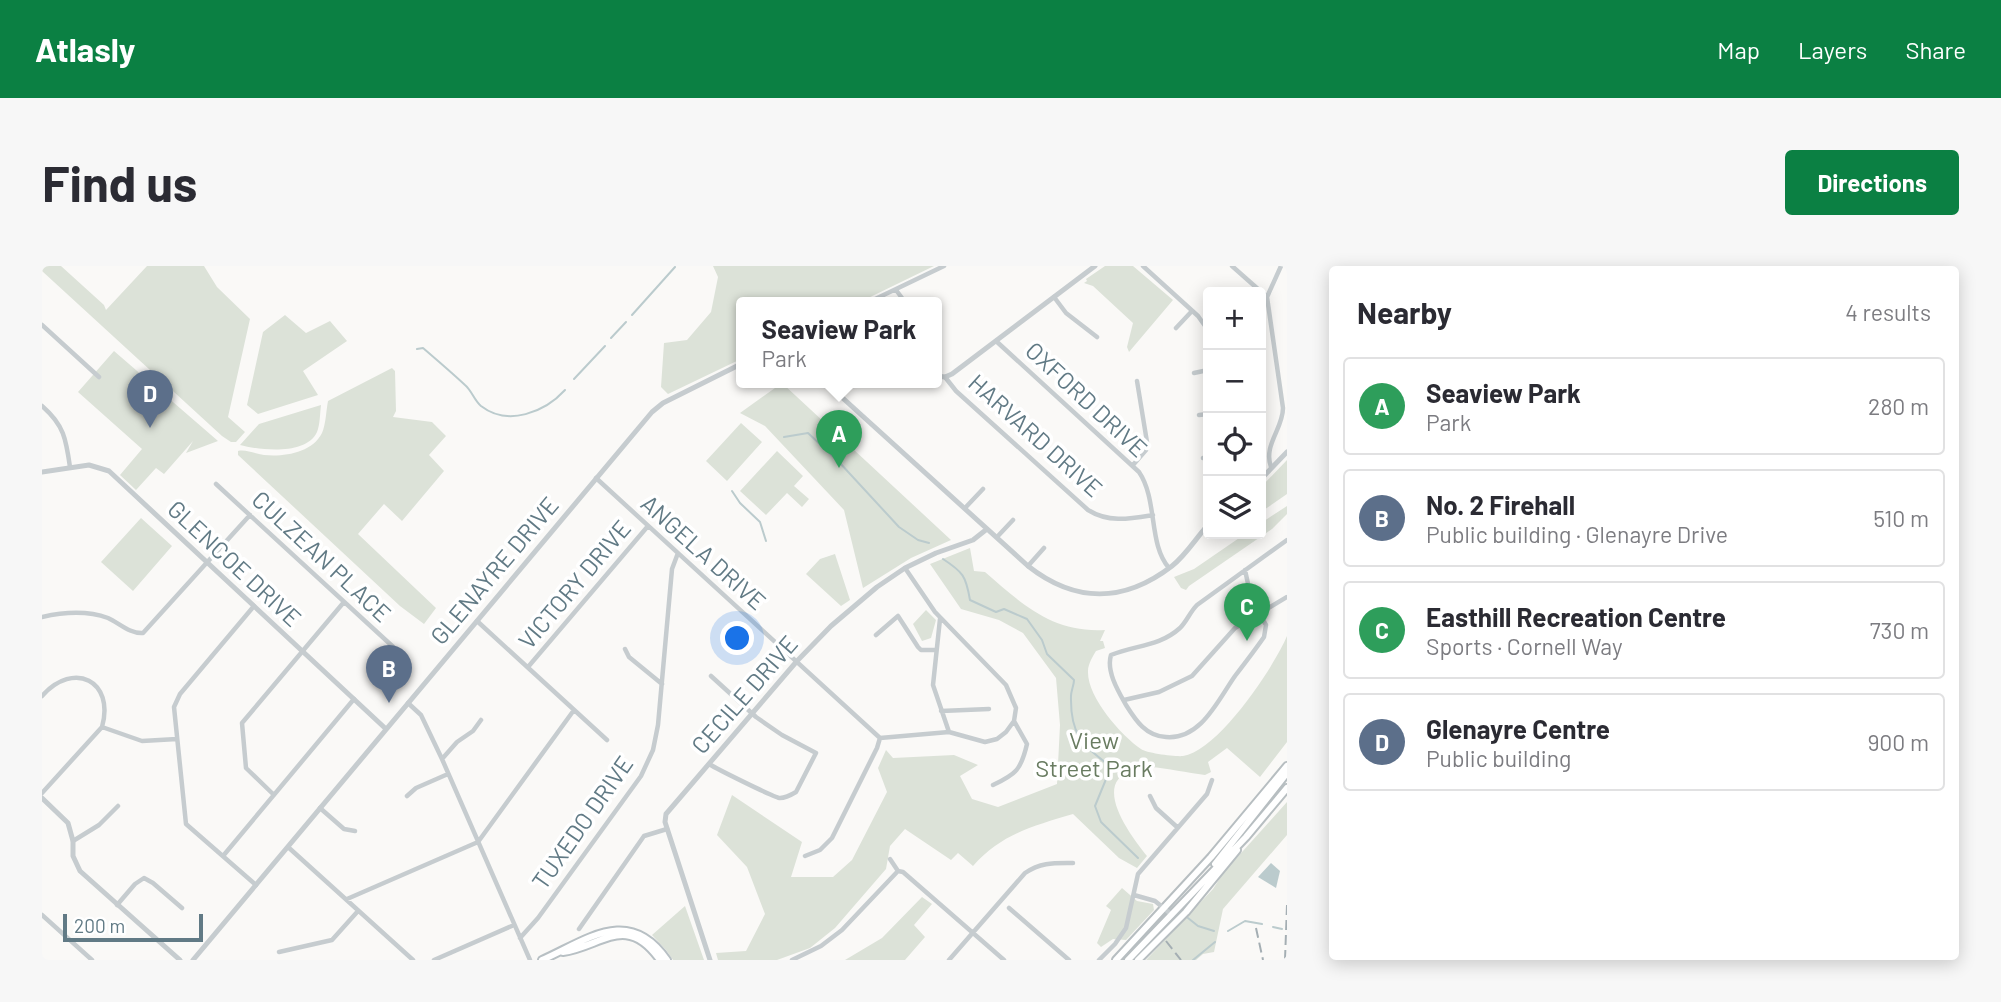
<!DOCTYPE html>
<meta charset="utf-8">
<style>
:root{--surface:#fff;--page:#f7f7f7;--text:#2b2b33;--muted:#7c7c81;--line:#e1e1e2;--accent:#0b8043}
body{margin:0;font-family:Barlow,sans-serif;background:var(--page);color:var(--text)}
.controls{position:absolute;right:21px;top:21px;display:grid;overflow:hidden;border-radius:7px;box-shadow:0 4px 18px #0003}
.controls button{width:63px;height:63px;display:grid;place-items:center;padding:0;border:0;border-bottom:2px solid var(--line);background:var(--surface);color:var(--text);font:35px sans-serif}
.scale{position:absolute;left:21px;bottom:18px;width:140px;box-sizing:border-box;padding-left:7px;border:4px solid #617a85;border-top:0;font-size:19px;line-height:24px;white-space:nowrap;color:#617a85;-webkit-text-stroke:5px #fff;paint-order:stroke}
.you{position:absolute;left:696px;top:373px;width:24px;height:24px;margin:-18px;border:5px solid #fff;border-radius:50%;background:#1a73e8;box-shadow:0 0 0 10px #1a73e833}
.badge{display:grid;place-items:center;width:46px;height:46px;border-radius:50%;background:var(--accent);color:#fff;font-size:23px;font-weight:700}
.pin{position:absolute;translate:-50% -58px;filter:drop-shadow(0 2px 4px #0008)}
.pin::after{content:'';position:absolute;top:37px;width:24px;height:21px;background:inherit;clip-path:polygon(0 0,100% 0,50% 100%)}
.popup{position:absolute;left:694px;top:31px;width:206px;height:91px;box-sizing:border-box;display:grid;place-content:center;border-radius:7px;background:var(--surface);filter:drop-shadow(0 2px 5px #0005);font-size:23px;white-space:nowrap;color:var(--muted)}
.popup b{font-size:26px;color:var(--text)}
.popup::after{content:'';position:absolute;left:50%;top:100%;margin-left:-14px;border:14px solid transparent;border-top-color:var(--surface)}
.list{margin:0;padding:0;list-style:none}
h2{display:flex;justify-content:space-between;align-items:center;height:91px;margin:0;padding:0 28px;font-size:30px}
h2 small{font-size:23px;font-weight:400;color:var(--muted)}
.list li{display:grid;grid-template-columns:46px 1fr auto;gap:21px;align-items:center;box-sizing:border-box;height:98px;margin:0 14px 14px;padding:0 14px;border:2px solid var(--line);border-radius:7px}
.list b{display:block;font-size:26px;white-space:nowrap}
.list p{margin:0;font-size:23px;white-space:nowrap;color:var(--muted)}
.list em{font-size:23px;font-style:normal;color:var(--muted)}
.icon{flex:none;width:38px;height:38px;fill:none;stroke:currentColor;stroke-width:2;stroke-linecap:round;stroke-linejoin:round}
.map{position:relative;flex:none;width:1245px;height:694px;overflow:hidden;border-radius:7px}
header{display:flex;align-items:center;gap:42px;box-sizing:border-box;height:98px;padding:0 35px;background:var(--accent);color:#fff}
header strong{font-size:33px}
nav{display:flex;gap:38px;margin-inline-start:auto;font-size:24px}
.intro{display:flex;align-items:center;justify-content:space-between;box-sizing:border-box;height:168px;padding:0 42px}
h1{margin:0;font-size:49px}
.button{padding:18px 32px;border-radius:7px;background:var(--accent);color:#fff;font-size:24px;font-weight:700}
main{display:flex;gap:42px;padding:0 42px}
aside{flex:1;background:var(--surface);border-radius:7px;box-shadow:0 4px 18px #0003}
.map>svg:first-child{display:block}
.green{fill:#dce2d8}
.water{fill:#bbcbcd}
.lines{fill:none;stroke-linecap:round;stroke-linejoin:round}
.stream{stroke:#bbcbcd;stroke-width:2}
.secondary-casing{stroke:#b8c0c4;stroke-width:10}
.primary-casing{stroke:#b7bec1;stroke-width:10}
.minor{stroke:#c6cccf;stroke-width:4.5}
.tertiary{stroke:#c6cccf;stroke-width:5}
.secondary{stroke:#fff;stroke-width:6}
.primary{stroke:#fff;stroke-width:6}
.rail{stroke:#a4aeb3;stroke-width:2;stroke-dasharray:10 5;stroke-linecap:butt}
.labels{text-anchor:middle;stroke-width:7;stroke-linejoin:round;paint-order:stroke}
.street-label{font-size:24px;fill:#617a85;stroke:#fff}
.park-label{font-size:24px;fill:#697c61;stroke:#fff}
</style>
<header>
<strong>Atlasly</strong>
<nav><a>Map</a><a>Layers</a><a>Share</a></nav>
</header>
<div class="intro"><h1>Find us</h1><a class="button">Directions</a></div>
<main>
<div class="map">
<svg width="1245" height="694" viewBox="0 0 1245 694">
<rect width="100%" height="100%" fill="#faf9f7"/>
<!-- green -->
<path class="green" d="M0 0H19L62 39 64 44 105 0H162L175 21 208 53 186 151 203 166 194 176H189L180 170 0 5Z
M671 0H892L818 36H699V93L626 128 619 121 622 77 645 74 669 46 676 11Z
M1063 0H1091L1131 34 1087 86 1085 81 1091 57 1051 20 1042 17 1045 15 1044 13Z
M243 49 264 67 288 55 305 75 261 105 276 129 216 148 205 139 221 66Z
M72 85 176 175 144 187 151 175 122 208 114 202 94 224 78 209 100 183 36 126Z
M350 102 353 105 354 145 351 151 390 156 404 170 387 189 402 205 360 255 342 238 316 268 394 342 382 358 358 340 196 189V185C204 183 213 188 222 189 242 191 270 187 280 167 284 158 284 145 286 135Z
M740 117 909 274 869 292 821 322 802 244 723 160 698 147Z
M279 139C278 147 278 159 275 166 264 190 217 184 198 179L217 158Z
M699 157 720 176 685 215 664 195Z
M735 185 761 210 752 220 767 233 760 241 745 227 724 249 698 225Z
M1245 194V228L1219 246V221Z
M1245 240V248L1230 263 1147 320 1144 324 1139 322 1132 311 1152 303 1203 268H1219V257Z
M99 252 130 280 91 325 59 296Z
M928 282 932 305 943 306C980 338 1010 367 1063 364L1058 375H1061L1063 382 1054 385C1051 390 1046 398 1046 405 1045 431 1079 469 1099 483 1104 487 1134 491 1141 490 1176 485 1232 401 1245 370V476L1218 511 1185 482 1166 496 1169 506 1163 509C1145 507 1126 502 1108 501 1102 501 1097 503 1092 504 1047 516 1090 571 1105 590L1095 602 1077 592 1031 548C991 560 959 568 931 600L916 587 909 594 863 563 848 580 844 603 793 662 768 682 735 694H676L674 687 704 685 723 648 705 601 675 569 690 529 760 576 749 611H791L810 594 845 526 836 502 844 484 851 492 912 489 936 499 918 510 930 533 956 541 1015 518 1018 459 1014 412 981 367 957 354 919 343 888 298Z
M793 288 808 334 799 340 764 308 778 293Z
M884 344 894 354 889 372 880 375 871 358Z
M1245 536V569L1181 643 1172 686 1161 688 1154 694H1104L1171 623 1182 606Z
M1080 622 1095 635 1111 638 1112 644 1084 674 1071 673 1059 681 1055 677 1069 644 1064 640Z
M880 631 890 638 872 659 883 671 863 694H803L840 672Z
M643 640 662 694H631L624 684 610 669Z"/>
<!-- water -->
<path class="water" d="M1229 597 1238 605 1234 622 1216 611Z"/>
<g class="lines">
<!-- stream -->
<path class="stream" d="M590 49 633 1
M569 72 584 56
M375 83 381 82C395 94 409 106 423 119 430 125 432 134 439 140 466 161 503 146 523 124
M532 113 563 80
M742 171 766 167 797 196 857 261 876 274 887 277
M690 225 698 237 718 256 724 275
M901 293C921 306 924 310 928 334L954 346 962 343 985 353 1000 374 1005 388 1032 414C1032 419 1029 425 1029 430 1028 470 1041 479 1069 501L1053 540 1059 556 1096 592
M1146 652 1156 660 1172 665
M1231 661 1240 663
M1186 665 1203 655 1220 658
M1151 694 1173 676"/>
<defs>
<path id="secondary" d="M521 686C559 681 584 646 618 694
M500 694C545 674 587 639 625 694"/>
<path id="primary" d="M1173 598 1245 507
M1074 694 1169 591 1245 500
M1086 694 1204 571 1245 522
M1096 694 1144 646 1195 584"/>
</defs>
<!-- secondary casing -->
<use href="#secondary" class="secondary-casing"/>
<!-- primary casing -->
<use href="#primary" class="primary-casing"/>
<!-- minor -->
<path class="minor" d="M1101 0 1156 50 1166 64
M1190 0 1225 31 1241 142C1241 163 1221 179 1229 201
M854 24 863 36
M1012 31 1024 47 1055 71
M1225 31 1239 0
M827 36 902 0
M0 59 57 111
M1134 62 1150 45
M954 75 1097 206C1116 234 1106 278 1127 302
M1152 107 1166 104
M903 111 914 125 1046 244C1067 257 1087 253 1111 249
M0 140C22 159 24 173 28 201
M1157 149 1166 148
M1161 192 1166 191
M1091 199 1104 184 1105 176 1095 115
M554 212 838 472
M174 218 360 389
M923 242 941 223
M955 271 971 254
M986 300 1002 282
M1203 304 1210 336 1224 359 1222 371C1213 384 1203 397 1193 410 1176 434 1159 474 1124 471 1104 470 1094 455 1084 439 1076 425 1064 405 1069 389 1093 379 1117 381 1138 362 1145 355 1148 346 1155 339L1245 274
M212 340 138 428 132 441 144 558 214 619
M0 351C22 346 44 344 66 352 77 357 88 368 101 367L208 249
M898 353 891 419 907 466
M435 355 565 474
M834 369 856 350 876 381 879 384H893
M583 383 587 391 620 418
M486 401 606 260
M0 430C32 394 73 415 60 461
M1082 434 1117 426 1150 410 1193 362 1245 331
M366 437 379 449 400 493 488 694
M899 445 947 443
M838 472 907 466 943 476 955 473 964 466 972 455 974 442 964 419 893 346 863 302
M400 493 415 476 431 465 439 454
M667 498C675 503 733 532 738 532 744 532 749 529 754 526L774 487 740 469 714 451 669 410
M951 519C974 508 979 504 985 478L972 455
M0 527 60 461 100 475 135 473
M232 529 204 502 200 457 302 336
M365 530 374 522 406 508
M1108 530 1114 542 1135 561
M278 542 302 563 313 565
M31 575 57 559 76 540
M246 581 371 694
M181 590 312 433
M763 590 778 584 790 572 835 482 838 472
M848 593 856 605
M856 605 861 606 962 694
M1092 629 1113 635 1130 649
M305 633 436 576 532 444
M75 639 93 618 102 612 111 617 140 642
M967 642 1027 694
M0 649 50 694
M537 663 602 570 625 563
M478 672 496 652 599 510 611 484 616 459 630 303 636 287
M237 686 290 674 316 645
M392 694 472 659
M750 694 779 680 800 664 856 605
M907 694 983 607C999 596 1012 597 1031 597
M1057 694 1073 678 1084 662 1096 608 1165 528 1170 514"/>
<!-- tertiary -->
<path class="tertiary" d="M895 110 903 111 910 108 1053 0
M783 116 986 300C1033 337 1082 337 1130 300 1144 289 1154 272 1166 259
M0 206 47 199 67 205 344 463
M1219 213 1245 186
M0 532 26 557 31 575V590L38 605 138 694
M151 694 610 146 621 137 699 98
M668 694 623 556 624 548 755 395 789 360 835 321 863 302 894 287 931 274 945 263"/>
<!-- secondary -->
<use href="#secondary" class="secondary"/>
<!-- primary -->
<use href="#primary" class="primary"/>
<!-- rail -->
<path class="rail" d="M1214 662 1221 694
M1124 675 1139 694
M1243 694 1245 639"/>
</g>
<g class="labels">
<!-- street labels -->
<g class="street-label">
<text transform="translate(1044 134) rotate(43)" y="8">OXFORD DRIVE</text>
<text transform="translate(993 170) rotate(42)" y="8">HARVARD DRIVE</text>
<text transform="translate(661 287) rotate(42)" y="8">ANGELA DRIVE</text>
<text transform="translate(279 291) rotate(43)" y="8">CULZEAN PLACE</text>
<text transform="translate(192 298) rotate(43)" y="8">GLENCOE DRIVE</text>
<text transform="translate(453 305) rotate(-50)" y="8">GLENAYRE DRIVE</text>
<text transform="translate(533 319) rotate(-50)" y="8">VICTORY DRIVE</text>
<text transform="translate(703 429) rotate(-49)" y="8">CECILE DRIVE</text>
<text transform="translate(541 557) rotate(-55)" y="8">TUXEDO DRIVE</text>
</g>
<!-- park labels -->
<g class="park-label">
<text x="1052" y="483">View<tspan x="1052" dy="28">Street Park</tspan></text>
</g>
</g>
</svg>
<div class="controls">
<button>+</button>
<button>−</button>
<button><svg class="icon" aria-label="locate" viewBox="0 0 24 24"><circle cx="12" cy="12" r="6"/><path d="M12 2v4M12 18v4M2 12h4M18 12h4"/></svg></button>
<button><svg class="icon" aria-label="layers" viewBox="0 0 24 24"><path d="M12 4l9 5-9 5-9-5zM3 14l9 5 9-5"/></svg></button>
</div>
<div class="scale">200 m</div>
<div class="you"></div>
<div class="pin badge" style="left:797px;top:202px;background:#2e9e5b">A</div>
<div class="popup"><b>Seaview Park</b>Park</div>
<div class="pin badge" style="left:347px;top:437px;background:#5c6f8a">B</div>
<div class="pin badge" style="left:1205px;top:375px;background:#2e9e5b">C</div>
<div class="pin badge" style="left:108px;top:162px;background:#5c6f8a">D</div>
</div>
<aside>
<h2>Nearby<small>4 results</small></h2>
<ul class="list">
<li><span class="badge" style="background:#2e9e5b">A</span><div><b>Seaview Park</b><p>Park</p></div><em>280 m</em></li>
<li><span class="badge" style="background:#5c6f8a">B</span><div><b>No. 2 Firehall</b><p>Public building · Glenayre Drive</p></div><em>510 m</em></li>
<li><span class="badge" style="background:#2e9e5b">C</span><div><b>Easthill Recreation Centre</b><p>Sports · Cornell Way</p></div><em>730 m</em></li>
<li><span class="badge" style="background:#5c6f8a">D</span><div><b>Glenayre Centre</b><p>Public building</p></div><em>900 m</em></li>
</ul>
</aside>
</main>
